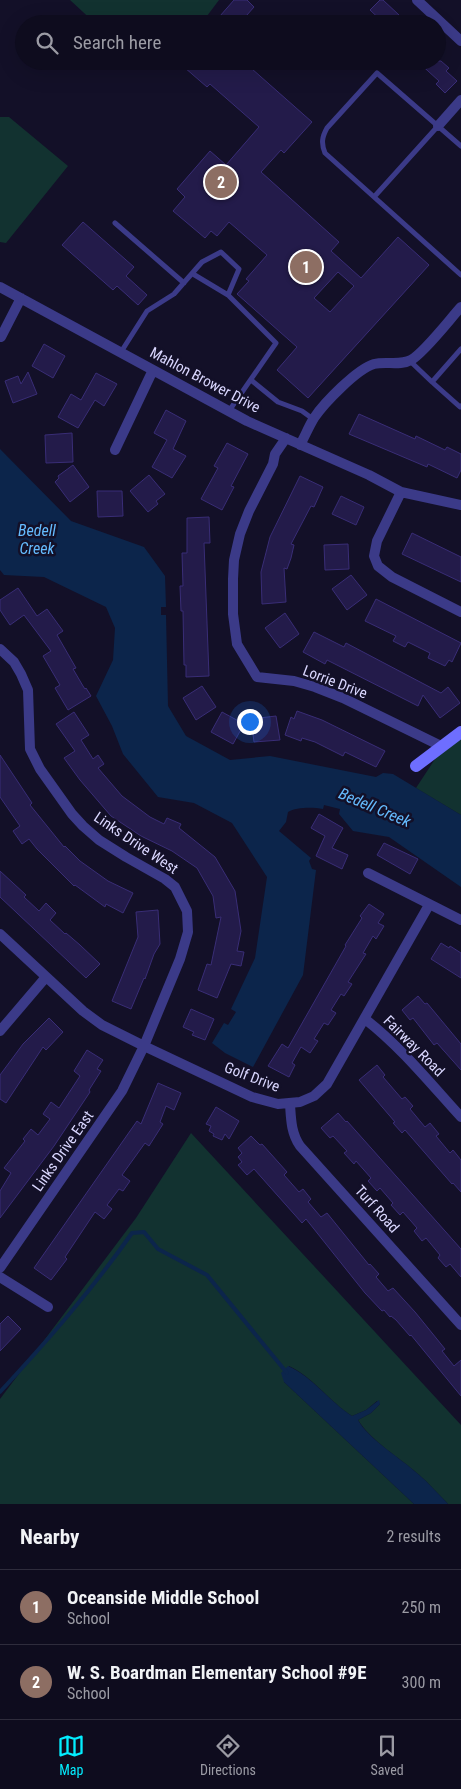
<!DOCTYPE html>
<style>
:root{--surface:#0e0c1e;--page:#171527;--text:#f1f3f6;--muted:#9b9ba4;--line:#2e2c3c;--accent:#03edff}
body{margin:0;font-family:"Roboto Condensed",sans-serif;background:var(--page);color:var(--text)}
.you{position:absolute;left:249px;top:721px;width:18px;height:18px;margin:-12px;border:4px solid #fff;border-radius:50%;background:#1a73e8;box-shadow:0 0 0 8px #1a73e833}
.badge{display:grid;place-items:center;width:32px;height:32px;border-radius:50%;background:var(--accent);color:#fff;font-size:16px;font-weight:700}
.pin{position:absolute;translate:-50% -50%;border:2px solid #fff;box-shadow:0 1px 5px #0006}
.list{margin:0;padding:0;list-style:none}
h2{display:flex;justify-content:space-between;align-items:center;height:65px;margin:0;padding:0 20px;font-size:21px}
h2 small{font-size:16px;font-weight:400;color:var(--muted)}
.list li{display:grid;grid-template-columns:32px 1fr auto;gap:15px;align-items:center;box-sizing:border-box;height:75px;padding:0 20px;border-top:1px solid var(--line)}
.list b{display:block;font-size:19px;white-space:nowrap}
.list p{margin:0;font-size:16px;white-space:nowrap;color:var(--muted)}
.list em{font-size:16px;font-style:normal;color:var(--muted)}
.icon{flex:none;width:28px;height:28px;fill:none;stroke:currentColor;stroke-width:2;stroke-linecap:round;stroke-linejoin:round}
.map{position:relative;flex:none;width:461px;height:1504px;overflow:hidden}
.search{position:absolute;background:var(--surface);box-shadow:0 5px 20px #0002;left:15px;right:15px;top:15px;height:55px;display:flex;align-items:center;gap:12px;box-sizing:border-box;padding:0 18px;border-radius:28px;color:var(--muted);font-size:19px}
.sheet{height:215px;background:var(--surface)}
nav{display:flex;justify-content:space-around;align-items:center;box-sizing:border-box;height:70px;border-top:1px solid var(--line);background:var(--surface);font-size:14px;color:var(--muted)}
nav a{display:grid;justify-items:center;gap:2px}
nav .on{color:var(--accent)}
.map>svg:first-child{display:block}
.green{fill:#123230}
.water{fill:#0c254b}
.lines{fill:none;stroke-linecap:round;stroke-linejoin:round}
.stream{stroke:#0c254b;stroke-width:4}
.building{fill:#231b4a;stroke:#392d76;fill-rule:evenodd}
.lane{stroke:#3b3a88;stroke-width:5}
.street{stroke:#3b3a88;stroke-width:10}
.secondary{stroke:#6e6eff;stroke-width:12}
.labels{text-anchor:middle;stroke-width:5;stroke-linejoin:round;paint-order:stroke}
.street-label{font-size:15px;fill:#dad7ff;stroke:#131028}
.water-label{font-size:16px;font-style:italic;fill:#65bcff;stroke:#131028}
</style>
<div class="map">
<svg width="461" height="1504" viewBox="0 0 461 1504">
<rect width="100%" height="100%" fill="#131028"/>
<!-- green -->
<path class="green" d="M70 0H219L201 24H96Z
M0 117H9L68 166 6 243 0 242Z
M461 738V815L416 788 439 753Z
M191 1133 461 1425V1504H448C438 1494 429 1483 418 1474 399 1457 372 1442 358 1420L371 1413 380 1404 377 1401 366 1410 352 1416C330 1402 313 1377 289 1366L284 1382 414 1504H0V1399L136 1218Z"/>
<!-- water -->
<path class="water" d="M0 449 71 521 144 547 165 576 166 607H161V615H166L168 706 186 736 230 760 270 756 376 777 383 773 393 774 461 815V887L389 837 353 831 339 814 340 809 324 805 323 809C313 807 296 807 288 812L286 822 279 831 311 858 309 861 312 869 316 870 303 975 253 1067 225 1053 212 1043 224 1023 228 1025 236 1012 231 1009 255 958 267 877 232 823 194 803 158 797 123 754 112 726 96 696 113 660 115 628 106 607 44 577 4 575 0 570Z
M288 1366C313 1377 330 1402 352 1416L366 1410 379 1400 380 1404 371 1413 358 1420C368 1439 402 1459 418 1474 429 1483 438 1494 448 1504H414L284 1382 281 1373Z"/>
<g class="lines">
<!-- stream -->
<path class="stream" d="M0 1392C47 1341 92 1290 132 1233L144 1232 158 1249 207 1275 287 1373"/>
</g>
<!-- building -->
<path class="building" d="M234 0H247L254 7 239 24H213Z
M380 0H383L399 15 391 24H385L370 10Z
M177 61H243L312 122 284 153 281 150 261 172 339 242 331 251 361 278 398 237 429 265 308 398 277 370 297 347 237 294 249 281 246 279 267 255 229 222 217 236 211 231 205 238 173 211 185 197 177 189 210 151 226 165 259 127 210 84 207 87ZM338 272 354 286 330 312 314 298Z
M417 61H441L449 68 446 71 457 81 445 93 436 84 439 81Z
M83 222 134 267 126 276 147 295 138 305 117 286 113 290 62 245Z
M44 344 65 356 53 378 32 366Z
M28 372 37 394 13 403 5 381 18 376 21 384Z
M96 373 117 384 104 406 95 400 78 428 58 417 71 394 81 400Z
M166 410 186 421 173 449 186 456 172 478 152 467 167 440 154 433Z
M359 414 415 439 416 436 445 450 447 447 461 454V470L457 478 428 464 427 467 349 434Z
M72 433 73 462 46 463 45 435Z
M227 443 248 454 231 486 234 487 222 510 201 499 218 468 214 466Z
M73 465 89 487 70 502 55 482 59 478 58 476Z
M149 475 165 494 156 501 158 504 148 512 130 491Z
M300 476 323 487 314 507 311 506 291 544 294 545 291 558 287 569 284 568 286 602 262 604 261 572 270 537Z
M97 491H122L123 516 98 517Z
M341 496 364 507 356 525 332 514Z
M209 517 210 543H204L209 676 186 677V665H184L183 611H181L180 586H183L182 553H187V518Z
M412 533 461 557V582L402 554Z
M348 544 349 569 325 570 324 545Z
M351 575 367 595 347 610 332 589Z
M18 588 37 616 47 609 63 631 57 635 76 668 73 669 83 686 85 689 86 688 91 696 68 710 55 688 60 685 43 656 51 651 24 615 10 625 0 610V600Z
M376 599 461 643 452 662 449 660 445 666 428 658 430 653 408 642 405 647 393 641 396 636 365 621Z
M285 613 299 634 280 648 265 628Z
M314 632 344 647 346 643 441 693 448 687 460 703 440 718 423 695 418 706 327 660 325 664 303 652Z
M202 686 216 707 196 720 183 698Z
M297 711 322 720 385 751 376 767 345 752 343 756 315 742 302 738 301 741 285 735 291 717 294 719Z
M74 712 89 735 81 740 93 759 98 755 104 764 98 768 122 796 150 817 164 824 167 818 181 824 179 828 215 857 235 891 241 931 237 951 244 952 241 966 231 964 217 998 198 990 207 964 211 965 221 917 216 918 213 896 197 868 172 851 141 836 111 816 80 780 64 758 75 751 56 724Z
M222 712 244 724 233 744 211 732Z
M276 716 280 740 254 742 251 719Z
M0 755 32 803 30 805 64 847 65 846 80 861 108 881 133 893 123 913 106 904 105 907 75 885 74 886 37 849 29 839 22 844 13 831 20 826 0 797Z
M319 814 343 828 332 848 348 855 342 869 316 856 325 836 311 828Z
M384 843 418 859 410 874 377 855Z
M0 871 26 895 24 897 39 911 46 903 56 913 50 920 65 934 66 933 80 945 100 964 86 978 0 897Z
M369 904 384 914 378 923 384 926 376 939 373 936 363 953 366 954 348 982 352 984 344 996 341 994 331 1010 336 1013 328 1025 324 1023 314 1039 318 1041 310 1053 301 1047 292 1063 295 1065 289 1077 268 1066 282 1044 288 1048 346 946 345 945 362 918 360 916Z
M158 910 160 944 154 954 145 979 144 978 131 1009 112 1001 138 937 136 912Z
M441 943 449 948 450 946 461 953V978L431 959Z
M418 996 425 1004 427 1003 461 1044V1070L437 1043 434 1045 413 1018 410 1020 402 1010Z
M191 1009 214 1019 205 1040 192 1035 194 1032 183 1027Z
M49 1018 63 1032 46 1050 43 1047 6 1103 0 1099V1075L23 1044Z
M87 1050 103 1060 97 1069 101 1071 89 1090 90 1092 54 1146 0 1218V1191L11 1173 4 1168 25 1141 23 1139 31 1129 38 1135 50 1119 43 1114 51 1102 59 1108 80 1076 74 1071Z
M377 1065 385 1075 383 1077 402 1099 405 1097 413 1106 410 1109 425 1127 430 1123 439 1134 436 1136 450 1153 453 1150 461 1160V1192L453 1183 452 1184 405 1130 402 1133 393 1123 395 1122 359 1080Z
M158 1083 181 1093 174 1110 166 1106 160 1122 163 1124 149 1146 145 1143 122 1175 130 1181 123 1191 119 1189 107 1205 112 1209 104 1219 95 1212 65 1257 67 1259 51 1280 34 1268 137 1121 141 1124Z
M216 1107 239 1121 229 1139 225 1134 222 1140 213 1136 214 1134 209 1131 211 1126 206 1124Z
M338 1113 346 1122 347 1121 461 1249V1277L450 1264 446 1267 438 1258 440 1255 426 1238 422 1241 414 1231 417 1228 403 1212 400 1215 391 1205 393 1203 380 1188 377 1191 368 1181 371 1178 356 1161 354 1164 344 1153 347 1151 333 1136 330 1138 321 1128Z
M251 1136 260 1145 262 1144 287 1172 284 1175 299 1192 303 1189 311 1199 308 1202 321 1217 327 1213 369 1265 370 1264 379 1274 376 1277 388 1291 393 1288 415 1312 445 1349 442 1351 454 1366 461 1360V1396L411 1335 410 1336 396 1320 391 1316 390 1317 384 1310 382 1311 365 1293 306 1219 302 1223 254 1169 247 1175 238 1165 242 1162 238 1157 242 1153 238 1148Z
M8 1316 21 1329 0 1351V1324Z"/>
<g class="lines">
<!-- lane -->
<path class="lane" d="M461 146 377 73 327 128C322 137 321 143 325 153L461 275
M374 197 438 126
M115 223 184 283
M193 274 228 295
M461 349 432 382 460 407 461 406
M121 352 147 311 174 294 202 262 221 252 239 269 228 295 276 343 229 411
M410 361 432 382
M251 380 278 402 302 411 313 419"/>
<!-- street -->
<path class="street" d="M417 0 461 41
M438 126 461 100
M0 287 247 421 369 475 401 492 461 505
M1 337 21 298
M286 438 275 454 273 464 249 511 240 534 234 560 233 579V614L237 644 257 677 294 681 315 687 343 698 441 746
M300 445C305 436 309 426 314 418 324 403 357 369 374 364 386 361 400 366 411 360 424 353 450 319 461 307
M115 450 153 370
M401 492 377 541 374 556 378 566 392 577 461 612
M0 649 14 662 21 674 28 690 30 749 40 769 72 814 83 826 99 840 126 857 165 879 175 887 187 911 188 932 180 959 144 1046 122 1091 0 1268
M368 873 461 920
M0 934 83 1011 102 1025 144 1046 252 1097 278 1104 300 1102 314 1096 327 1084 429 905
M365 1019C401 1047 430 1083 461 1117
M0 1031 46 977
M290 1104C291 1119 291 1133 300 1146L461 1325
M0 1277 48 1307"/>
<!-- secondary -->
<path class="secondary" d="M416 766 461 732"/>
</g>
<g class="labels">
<!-- street labels -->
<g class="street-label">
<text transform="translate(205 380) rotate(28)" y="5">Mahlon Brower Drive</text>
<text transform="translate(335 682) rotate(21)" y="5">Lorrie Drive</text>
<text transform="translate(136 843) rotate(34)" y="5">Links Drive West</text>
<text transform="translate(414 1046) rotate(45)" y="5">Fairway Road</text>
<text transform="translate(252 1077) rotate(21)" y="5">Golf Drive</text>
<text transform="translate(63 1151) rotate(-55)" y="5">Links Drive East</text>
<text transform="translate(377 1209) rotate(48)" y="5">Turf Road</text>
</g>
<!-- water labels -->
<g class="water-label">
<text x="37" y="536">Bedell<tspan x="37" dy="18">Creek</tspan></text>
<text transform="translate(375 807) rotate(23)" y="6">Bedell Creek</text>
</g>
</g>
</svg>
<div class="you"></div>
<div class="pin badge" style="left:306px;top:267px;background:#8d6e63">1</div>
<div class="pin badge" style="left:221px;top:182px;background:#8d6e63">2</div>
<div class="search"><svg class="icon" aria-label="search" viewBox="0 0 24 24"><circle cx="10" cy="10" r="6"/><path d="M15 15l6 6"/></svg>Search here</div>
</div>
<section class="sheet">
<h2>Nearby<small>2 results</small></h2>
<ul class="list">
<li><span class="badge" style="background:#8d6e63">1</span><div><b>Oceanside Middle School</b><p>School</p></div><em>250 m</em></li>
<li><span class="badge" style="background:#8d6e63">2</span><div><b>W. S. Boardman Elementary School #9E</b><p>School</p></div><em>300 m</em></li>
</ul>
</section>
<nav>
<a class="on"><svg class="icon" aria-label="map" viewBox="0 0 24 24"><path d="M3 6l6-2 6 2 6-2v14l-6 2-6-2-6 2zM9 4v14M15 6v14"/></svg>Map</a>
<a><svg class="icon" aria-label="directions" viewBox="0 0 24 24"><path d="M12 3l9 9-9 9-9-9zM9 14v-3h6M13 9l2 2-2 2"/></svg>Directions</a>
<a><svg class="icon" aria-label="saved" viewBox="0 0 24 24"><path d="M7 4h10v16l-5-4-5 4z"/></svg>Saved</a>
</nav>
